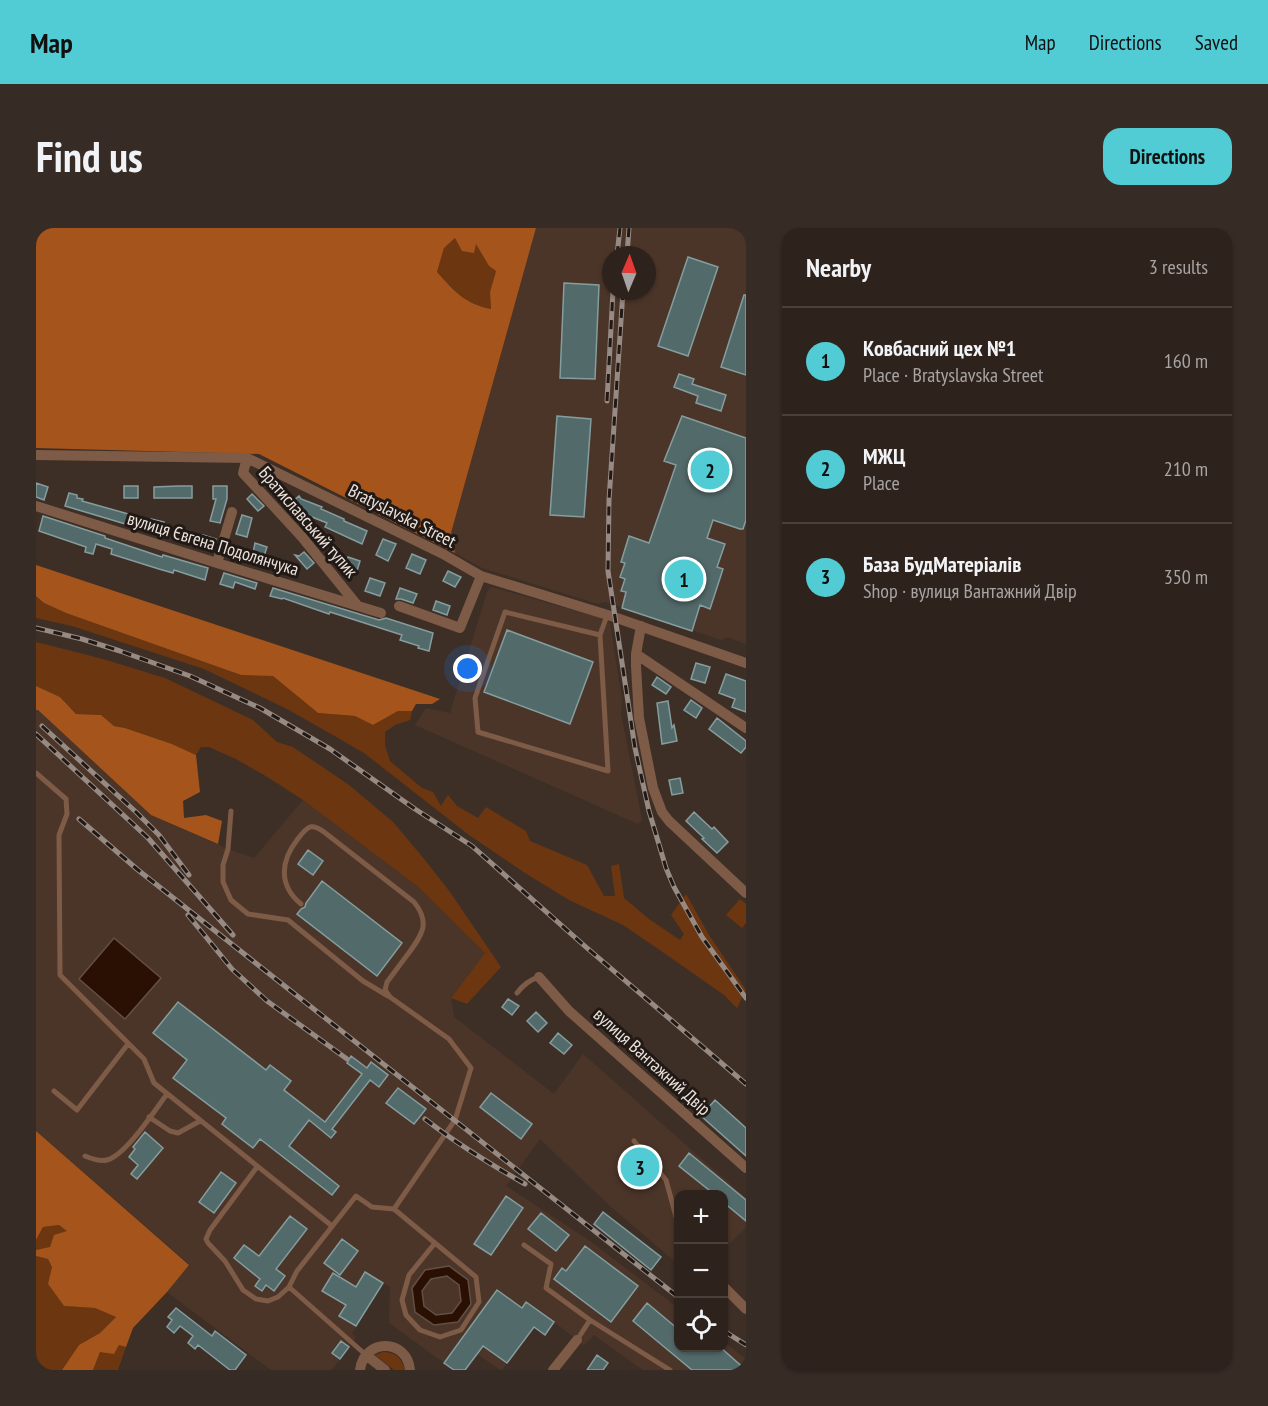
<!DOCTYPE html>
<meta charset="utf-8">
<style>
:root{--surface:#2e231c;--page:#362b25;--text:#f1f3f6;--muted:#a7a4a3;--line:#49403b;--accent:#51ccd4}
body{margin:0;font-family:"PT Sans Narrow",sans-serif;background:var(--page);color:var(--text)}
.controls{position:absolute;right:18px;bottom:18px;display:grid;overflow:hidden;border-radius:12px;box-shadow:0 2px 4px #0004}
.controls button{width:54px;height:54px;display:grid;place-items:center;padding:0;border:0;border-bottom:2px solid var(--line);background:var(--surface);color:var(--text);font:30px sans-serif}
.compass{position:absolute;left:566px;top:18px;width:54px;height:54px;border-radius:50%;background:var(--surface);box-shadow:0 2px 4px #0004;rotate:2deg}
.you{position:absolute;left:432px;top:441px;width:21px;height:21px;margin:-15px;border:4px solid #fff;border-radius:50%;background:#1a73e8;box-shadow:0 0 0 9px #1a73e833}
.badge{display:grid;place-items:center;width:39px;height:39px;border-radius:50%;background:var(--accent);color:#111;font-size:20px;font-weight:700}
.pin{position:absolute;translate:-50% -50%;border:3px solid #fff;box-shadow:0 2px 6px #0006}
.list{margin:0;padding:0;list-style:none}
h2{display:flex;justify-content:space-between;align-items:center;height:78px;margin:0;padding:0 24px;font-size:26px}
h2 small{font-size:20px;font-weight:400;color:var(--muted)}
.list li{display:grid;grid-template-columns:39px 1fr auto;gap:18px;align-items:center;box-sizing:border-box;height:108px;padding:0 24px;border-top:2px solid var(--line)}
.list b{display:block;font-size:22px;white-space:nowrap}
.list p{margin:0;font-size:20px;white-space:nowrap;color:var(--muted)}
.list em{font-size:20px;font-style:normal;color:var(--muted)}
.icon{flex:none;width:33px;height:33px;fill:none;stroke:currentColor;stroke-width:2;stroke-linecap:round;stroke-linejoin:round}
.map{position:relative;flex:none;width:710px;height:1142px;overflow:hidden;border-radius:18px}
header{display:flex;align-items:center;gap:36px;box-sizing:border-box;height:84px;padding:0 30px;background:var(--accent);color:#111}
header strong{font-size:28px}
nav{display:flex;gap:33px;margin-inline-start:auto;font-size:21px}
.intro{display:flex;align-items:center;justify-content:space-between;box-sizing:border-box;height:144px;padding:0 36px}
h1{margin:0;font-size:42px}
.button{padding:15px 27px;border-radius:18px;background:var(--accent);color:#111;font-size:21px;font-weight:700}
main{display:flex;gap:36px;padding:0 36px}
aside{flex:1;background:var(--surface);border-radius:18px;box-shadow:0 2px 4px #0004}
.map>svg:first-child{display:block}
.built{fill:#4b3529;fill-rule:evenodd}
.green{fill:#6c3610}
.forest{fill:#a5541b;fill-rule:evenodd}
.water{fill:#2a1002;stroke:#644f44;stroke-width:1.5;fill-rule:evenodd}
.building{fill:#536a6b;stroke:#859d9e;stroke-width:1.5}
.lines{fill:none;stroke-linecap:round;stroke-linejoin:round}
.lane{stroke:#7e5b46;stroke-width:5}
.street{stroke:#7e5b46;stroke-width:10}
.rail-casing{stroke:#978a83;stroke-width:5}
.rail{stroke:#201915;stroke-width:3;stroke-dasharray:9;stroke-linecap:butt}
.labels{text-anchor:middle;stroke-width:6;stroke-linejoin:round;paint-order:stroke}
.street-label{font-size:18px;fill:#ede3dd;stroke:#201915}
</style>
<header>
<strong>Map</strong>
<nav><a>Map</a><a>Directions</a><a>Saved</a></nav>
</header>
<div class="intro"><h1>Find us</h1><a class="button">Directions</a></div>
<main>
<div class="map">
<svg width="710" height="1142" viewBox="0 0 710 1142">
<rect width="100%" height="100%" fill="#3e2f26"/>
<!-- built -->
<path class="built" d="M500 0H710V416L691 409 685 412 596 382 568 374 562 376 446 340 419 325 415 305ZM575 27H611V63H575Z
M455 359 562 389 574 395 586 472 585 486 606 592 602 596 379 497 390 480 414 485 451 364Z
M0 482H2L115 587 192 621 218 630 267 572 381 658 449 725 415 770 418 789 518 866 547 826 710 970V999L688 1021V966H642V1036L574 978 504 911 470 958 554 1013 642 1080V1120H688V1114L710 1131V1142H607L558 1107 548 1117 518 1094 509 1107 498 1099 466 1142H464L441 1126 429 1142H418L353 1095 354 1059 347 1055 316 1106 320 1109 296 1142H235L131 1064 153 1036 0 903Z"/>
<!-- green -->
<path class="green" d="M419 10 440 15 453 38 460 43 454 64 455 81C429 76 418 63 401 44L408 20Z
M0 368 8 375 30 385 205 447 237 448 282 485 319 488 337 497 362 483H376L374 492 359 497 349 504V518L354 533 386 560 397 564 405 578 412 567 421 578 442 590 450 579 490 603 494 613 551 637 568 668H579L575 638 583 636 588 670 613 691 644 712 648 706 635 687 650 666 673 707 710 762 701 780 688 767 628 725 587 697 533 672 489 645 433 607 328 525 253 482 168 441 36 398 0 390Z
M0 414 67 431 129 450 217 492 241 514 257 519 313 557 357 594 389 632 414 664 465 739 431 776 415 770 449 725 381 658 267 572 233 550 200 531 173 519H165L160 527 136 516 89 500 78 498 65 487 40 486 24 469 0 458Z
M704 671 710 676V695L706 700 690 687Z
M23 997 32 1003 14 1020 0 1022V1012L7 999Z
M0 1028 12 1031 17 1039 12 1056 28 1078 59 1080 80 1089 64 1105 43 1117 26 1142H0Z
M83 1117 90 1119 82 1142H57L64 1124Z
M347 1124C359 1124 366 1130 369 1142H358L339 1127Z"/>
<!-- forest -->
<path class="forest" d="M0 0H500L415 305 419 325 223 226 0 220ZM419 10 426 23 438 25 440 16 453 38 460 43 454 64 455 81C429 76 418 63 401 44L408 20Z
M0 337 404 471 396 476H380L376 483H362L337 497 319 488 282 485 237 448 205 447 30 385 8 375 0 368Z
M0 458 24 469 40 486 65 487 78 498 89 500 136 516 160 527 164 564 147 573 148 590 170 587 186 593 182 616 115 587 2 482H0Z
M0 903 153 1037 131 1064 97 1100 90 1119 83 1117 78 1126 64 1124 57 1142H26L43 1117 64 1105 80 1089 59 1080 28 1078 12 1056 16 1039 12 1031 0 1028V1022L14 1019 18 1007 31 1003 23 997 7 999 0 1012Z"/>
<!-- water -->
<path class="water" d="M78 710 125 750 89 791 43 751Z
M413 1038 432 1052 435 1076 422 1094 398 1097 379 1084 376 1060 389 1042ZM411 1048 423 1057 425 1073 416 1085 400 1087 388 1078 386 1063 395 1051Z"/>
<!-- building -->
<path class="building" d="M652 29 682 39 652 128 622 118Z
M528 55 563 57 559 151 524 150Z
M708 67H710V147L685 139Z
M643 146 658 151 656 156 690 167 685 183 660 175 662 168 638 159Z
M521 188 555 191 548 289 514 287Z
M646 188 710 210V292L707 301H704L677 292 671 310 689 316 681 339 687 341 674 381 664 377 656 403 586 380 590 364 585 363 589 351 584 349 589 335 585 334 593 308 613 315 640 237 628 233Z
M0 255 12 259 8 272 0 269Z
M88 258H102V270H88Z
M143 258H156V270H118V259Z
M177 258H191V271L184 295 174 293 180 271H177Z
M33 265 41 267V270L47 271 46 273 96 287 93 297 29 278Z
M216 266 228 278 222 283 211 271Z
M263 268 265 271 286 279 285 281 308 291V293L331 303 326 316 289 299 291 295 261 283 254 276Z
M206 287 216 290 211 309 200 306Z
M7 288 69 308V310L126 329 127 327 172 340 169 352 138 342 137 345 123 341 75 326 76 321 60 316 57 326 49 324 50 319 3 303Z
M115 291 128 294 124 306 112 302Z
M167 307 180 311 177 322 163 318Z
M347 311 360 316 352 333 340 327Z
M219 315 231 319 228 328 217 325Z
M268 324 278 335 271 341 259 327 263 328Z
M376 326 390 332 384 346 370 340Z
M312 329 324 333 320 346 308 342Z
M412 343 425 349 419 359 407 353Z
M188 345 221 355 219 361 199 354 197 360 184 356Z
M334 350 349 355 344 368 329 363Z
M237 360 343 392 350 390 397 405 393 423 382 420 383 418 364 412 366 407 294 384 293 386 247 370 246 371 234 368Z
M364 360 381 366 377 375 365 371H360Z
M400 373 414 378 411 387 397 382Z
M471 402 557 434 534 496 448 464Z
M660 435 674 439 669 455 655 451Z
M690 446 710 453V484L696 479 699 471 683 465Z
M621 449 635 459 630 466 616 457Z
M655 472 666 480 660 490 648 482Z
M632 473 636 500 638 497 641 513 626 516 621 475Z
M681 490 710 513V519L705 525 673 501Z
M644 550 647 565 636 567 633 552Z
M658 584 676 601 678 599 692 614 681 625 666 611 668 610 650 593Z
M272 622 287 633 277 647 262 636Z
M286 653 366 715 341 748 261 686 265 681 269 679 270 675Z
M472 771 483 778 476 787 466 779Z
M142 774 230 842 234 837 255 853 248 862 289 894 326 846 311 835 315 828 331 840 335 834 352 847 343 859 334 852 296 901 300 904 295 910 273 892 253 918 303 958 296 967 224 911 217 920 186 896 190 890 137 850 151 832 117 805Z
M500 784 511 795 502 804 491 793Z
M522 805 536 817 528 826 514 815Z
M362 860 390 881 378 896 350 875Z
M455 865 496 896 485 911 444 879Z
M679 872 710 900V928L665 888Z
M109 904 127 920 101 951 95 946 102 937 93 929 99 921 97 919Z
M653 925 710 972V993L687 974V966H678L643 938Z
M185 944 200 955 178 985 163 974Z
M470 968 487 980 455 1027 438 1016Z
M567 984 625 1029 615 1042 558 996Z
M505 985 533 1007 520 1023 492 1001Z
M254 988 271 1001 240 1041 249 1048 238 1063 230 1057 226 1063 219 1058 224 1051 198 1030 208 1017 223 1028Z
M306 1011 322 1023 304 1047 288 1035Z
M549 1018 602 1058 575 1094 518 1051 526 1040 530 1043Z
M329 1044 347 1055 320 1098 303 1088 310 1077 286 1063 297 1045 320 1059Z
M461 1062 486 1080 490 1074 518 1094 509 1107 498 1099 471 1135 447 1118 429 1142H418L408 1135Z
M611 1075 642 1101V1119H684L710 1142H656L597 1093Z
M140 1080 176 1108 179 1103 210 1127 199 1142H194L162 1117 159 1121 152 1115 157 1108 144 1098 138 1105 131 1099 136 1092 132 1089Z
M305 1113 313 1119 304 1131 296 1125Z
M561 1127 572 1135 567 1142H551Z"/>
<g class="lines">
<!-- lane -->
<path class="lane" d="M564 407 469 384 439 470 442 504 572 543 564 407 569 393 572 387
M0 545 30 571 31 586 23 607 24 747 108 831 118 855 296 998
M195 583 192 621 187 637V654L195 672 212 686 252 692 327 753 352 768
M265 676C243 658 244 634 261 612 264 608 269 601 274 599 279 598 284 601 288 604L378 674C395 695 386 707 372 726 365 735 358 745 351 754L349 762 354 769 413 811 435 840 419 892 358 981
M481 765C487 757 493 752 503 749
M18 863 41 882 92 816
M113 889 134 903 142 905 164 893
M598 913 630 952 642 996
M49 928C56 931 64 934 71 932 90 927 119 882 131 866
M221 939 174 1002 170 1011 172 1015 189 1033 207 1062 220 1071 232 1073 242 1069 253 1059
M488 1017 515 1036 510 1060 554 1092 634 1142
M541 1112 554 1092
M330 1127 253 1059 261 1043 320 968 336 979 358 981 440 1049 443 1074 425 1102 404 1109 384 1102 370 1087 366 1072 373 1047 399 1015"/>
<!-- street -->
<path class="street" d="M0 227 211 230 407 326 445 348 578 389 710 435
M211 230 207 245 266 309 321 377
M0 278 181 335 345 385
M181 335 196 284
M363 378 424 400 445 348
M605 398 600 426V438L603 490 617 560 626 584 633 593 710 665
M600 426 710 500
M503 749 533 783 710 940
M688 1059 710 1081
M330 1127 349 1142
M324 1142C328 1110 371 1110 374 1142
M517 1142 541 1112"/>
<defs>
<path id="rail" d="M581 27 584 0
M591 27 593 0
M587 63 573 272 572 343 599 520 613 583 630 640 638 659 666 709 710 770
M571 173 577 63
M0 400 46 411 84 423 154 448 224 480 294 521 379 581 436 618 551 720 710 856
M6 498 100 584 123 607 153 647
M0 506 112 610 197 707
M43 591 102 642 642 1069
M152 687 196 741 231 773 311 831
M389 891C421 916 454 936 489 956
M688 1103 710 1117"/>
</defs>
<!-- rail casing -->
<use href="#rail" class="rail-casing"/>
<!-- rail -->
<use href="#rail" class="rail"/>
</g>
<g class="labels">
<!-- street labels -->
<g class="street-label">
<text transform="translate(366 288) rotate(27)" y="6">Bratyslavska Street</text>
<text transform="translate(272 294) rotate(49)" y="6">Братиславський тупик</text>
<text transform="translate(177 316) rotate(17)" y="6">вулиця Євгена Подолянчука</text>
<text transform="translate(616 834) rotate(42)" y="6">вулиця Вантажний Двір</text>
</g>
</g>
</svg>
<div class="controls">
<button>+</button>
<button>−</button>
<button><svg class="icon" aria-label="locate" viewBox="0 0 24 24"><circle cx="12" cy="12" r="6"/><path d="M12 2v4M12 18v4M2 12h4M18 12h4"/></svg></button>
</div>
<svg class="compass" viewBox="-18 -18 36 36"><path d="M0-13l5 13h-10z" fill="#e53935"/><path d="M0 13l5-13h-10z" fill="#a7a4a3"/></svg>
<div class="you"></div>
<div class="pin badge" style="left:648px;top:351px">1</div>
<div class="pin badge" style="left:674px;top:242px">2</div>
<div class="pin badge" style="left:604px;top:939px">3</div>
</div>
<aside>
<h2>Nearby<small>3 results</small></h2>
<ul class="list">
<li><span class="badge">1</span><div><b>Ковбасний цех №1</b><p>Place · Bratyslavska Street</p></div><em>160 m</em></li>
<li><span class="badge">2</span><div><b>МЖЦ</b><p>Place</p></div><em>210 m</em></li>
<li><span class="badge">3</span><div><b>База БудМатеріалів</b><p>Shop · вулиця Вантажний Двір</p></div><em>350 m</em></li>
</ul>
</aside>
</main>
